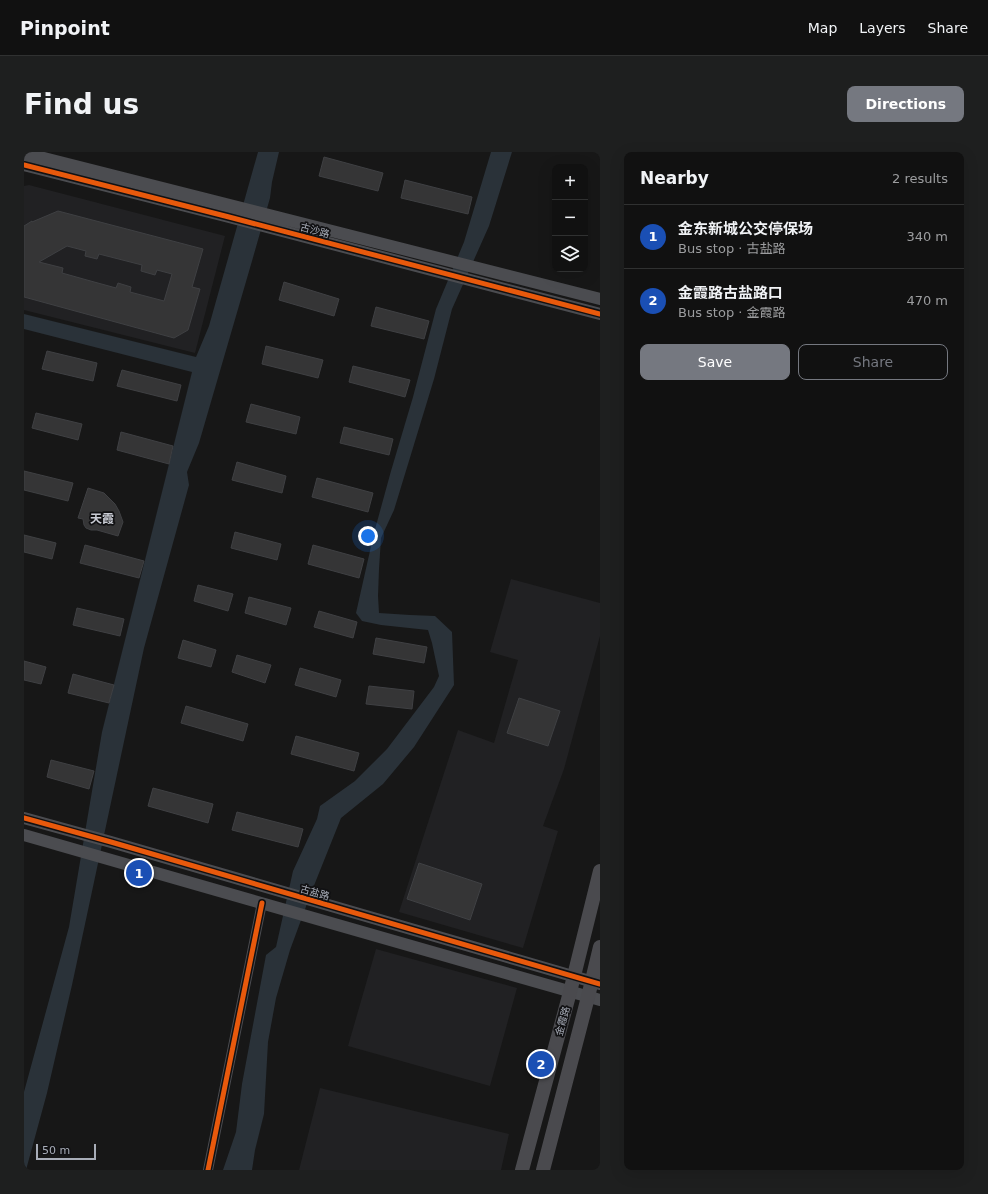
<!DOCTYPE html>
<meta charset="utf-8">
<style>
:root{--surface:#111;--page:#1e1f1f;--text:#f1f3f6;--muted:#9c9d9f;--line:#303131;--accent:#757880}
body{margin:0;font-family:"DejaVu Sans","Noto Sans SC",sans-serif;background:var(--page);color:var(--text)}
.controls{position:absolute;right:12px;top:12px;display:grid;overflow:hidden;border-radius:8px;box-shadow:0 4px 16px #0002}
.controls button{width:36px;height:36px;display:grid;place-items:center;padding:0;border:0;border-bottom:1px solid var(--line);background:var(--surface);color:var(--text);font:20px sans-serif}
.scale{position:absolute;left:12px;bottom:10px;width:60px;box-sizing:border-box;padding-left:4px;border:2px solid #a8adb8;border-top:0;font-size:11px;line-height:14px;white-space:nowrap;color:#a8adb8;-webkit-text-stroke:3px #111113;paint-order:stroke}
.you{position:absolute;left:344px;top:384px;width:14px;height:14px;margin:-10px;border:3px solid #fff;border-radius:50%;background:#1a73e8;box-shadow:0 0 0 6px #1a73e833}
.badge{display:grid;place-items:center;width:26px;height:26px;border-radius:50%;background:var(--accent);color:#fff;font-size:13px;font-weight:700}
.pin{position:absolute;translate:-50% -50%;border:2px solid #fff;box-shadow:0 1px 4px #0006}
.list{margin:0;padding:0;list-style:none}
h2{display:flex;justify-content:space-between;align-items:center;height:52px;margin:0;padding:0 16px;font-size:17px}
h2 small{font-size:13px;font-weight:400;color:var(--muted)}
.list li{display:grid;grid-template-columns:26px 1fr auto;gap:12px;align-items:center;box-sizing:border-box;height:64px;padding:0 16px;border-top:1px solid var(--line)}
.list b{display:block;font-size:15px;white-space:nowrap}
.list p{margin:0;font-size:13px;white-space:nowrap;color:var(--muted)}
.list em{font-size:13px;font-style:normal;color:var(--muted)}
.actions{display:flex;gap:8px;padding:12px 16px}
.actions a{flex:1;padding:9px 0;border:1px solid var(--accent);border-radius:8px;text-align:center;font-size:14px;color:var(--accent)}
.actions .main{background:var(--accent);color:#fff}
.icon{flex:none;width:22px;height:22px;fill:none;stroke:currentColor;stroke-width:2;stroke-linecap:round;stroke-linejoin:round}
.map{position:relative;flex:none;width:576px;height:1018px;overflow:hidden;border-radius:8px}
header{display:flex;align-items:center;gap:24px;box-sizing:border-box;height:56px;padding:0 20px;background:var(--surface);border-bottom:1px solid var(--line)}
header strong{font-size:19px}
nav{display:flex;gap:22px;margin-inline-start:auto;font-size:14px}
.intro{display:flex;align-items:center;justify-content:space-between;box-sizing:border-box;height:96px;padding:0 24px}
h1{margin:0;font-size:28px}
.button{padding:10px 18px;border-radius:8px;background:var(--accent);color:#fff;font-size:14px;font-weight:700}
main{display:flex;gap:24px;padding:0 24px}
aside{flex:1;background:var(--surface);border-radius:8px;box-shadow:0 4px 16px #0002}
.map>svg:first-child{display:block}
.built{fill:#212123}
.water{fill:#2a3239}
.building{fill:#353536;stroke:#3f4043;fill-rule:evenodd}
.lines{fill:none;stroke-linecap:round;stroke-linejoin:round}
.minor{stroke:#4b4c50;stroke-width:10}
.tertiary{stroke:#4b4c50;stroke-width:12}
.secondary{stroke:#4a4a4e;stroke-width:14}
.cycleway-casing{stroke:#111113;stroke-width:8}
.cycleway{stroke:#e8590c;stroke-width:5}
.labels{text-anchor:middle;stroke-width:3.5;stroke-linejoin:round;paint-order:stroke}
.street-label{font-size:10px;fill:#a8adb8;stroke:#111113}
.quarter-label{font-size:12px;font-weight:bold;fill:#c9ccd4;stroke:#111113}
</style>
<header>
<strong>Pinpoint</strong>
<nav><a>Map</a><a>Layers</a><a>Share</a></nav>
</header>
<div class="intro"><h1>Find us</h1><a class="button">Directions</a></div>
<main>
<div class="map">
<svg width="576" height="1018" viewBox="0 0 576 1018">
<rect width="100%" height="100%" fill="#171717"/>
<!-- built -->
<path class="built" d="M5 33 201 84 171 201 0 158V34Z
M487 427 576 451V484L540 617 519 674 534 679 499 796 375 760 434 578 470 591 494 508 466 500Z
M352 797 493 836 466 934 324 894Z
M296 936 485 982 477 1018H275Z"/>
<!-- water -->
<path class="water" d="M234 0H255L248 30 246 46 228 109 175 291 163 320 165 333 120 496 48 833 23 941 2 1018H0V940L45 775 78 580 168 220 0 177V162L172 205 185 174Z
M467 0H488L465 74 428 157 410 227 370 358 357 386 355 417 354 444 355 461 386 463 411 464 428 480 430 533 390 595 359 632 317 666 287 741 266 798 252 846 244 890 240 962 231 998 228 1018H199L212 980 218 932 242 803 252 795 269 719 293 667 296 654 331 629 363 597 410 535 415 524 408 491 404 478 357 473 338 469 332 461 350 381 367 319 389 245 412 157 440 90Z"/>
<!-- building -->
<path class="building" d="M300 5 359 21 354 39 295 24Z
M381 28 448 45 444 62 377 46Z
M34 59 179 97 168 135 176 137 164 178 150 186 0 145V74L8 69V70ZM43 94 62 99 61 104 73 107 75 102 118 113 117 119 131 123 133 118 148 122 140 149 106 140 107 135 94 131 92 136 63 128 38 121 39 116 15 110Z
M260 130 315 147 310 164 255 148Z
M352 155 405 169 400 187 347 174Z
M242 194 299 208 294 226 238 212Z
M23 199 73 211 69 229 18 217Z
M329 214 386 228 381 245 325 230Z
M98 218 157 233 153 249 93 234Z
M227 252 276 265 272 282 222 270Z
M12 261 58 272 54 288 8 276Z
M320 275 369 287 365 303 316 291Z
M97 280 149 294 145 312 93 298Z
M213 310 262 324 258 341 208 328Z
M0 319 49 331 44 349 0 338Z
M293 326 349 341 344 360 288 345Z
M64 336 80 341 91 352 95 359 99 370 94 384 73 378H67L62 376 60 373 59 367 54 366Z
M211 380 257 392 253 408 207 396Z
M0 383 32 391 28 407 0 400Z
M61 393 120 409 115 426 56 411Z
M289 393 340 407 335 426 284 412Z
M174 433 209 442 204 459 170 449Z
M225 445 267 456 262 473 221 461Z
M53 456 100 467 96 484 49 473Z
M295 459 333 470 329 486 290 475Z
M352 486 403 495 400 511 349 502Z
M159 488 192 498 187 515 154 506Z
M213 503 247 513 241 531 208 520Z
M0 509 22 515 17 532 0 528Z
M276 516 317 528 312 545 271 533Z
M49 522 90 533 85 551 44 541Z
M345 534 390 539 388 557 342 552Z
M495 546 536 559 524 594 483 581Z
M162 554 224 572 219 589 157 571Z
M272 584 335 601 330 619 267 602Z
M27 608 70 619 65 637 23 625Z
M129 636 189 652 184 671 124 654Z
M213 660 279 677 274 695 208 678Z
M395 711 458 732 446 768 383 747Z"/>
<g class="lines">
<!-- minor -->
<path class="minor" d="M184 1018 238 751"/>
<!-- tertiary -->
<path class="tertiary" d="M0 1 576 147
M0 13 205 65 576 162
M0 666 87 690 576 832
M0 683 576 848"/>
<!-- secondary -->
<path class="secondary" d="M498 1018 546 840 576 719
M519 1018 564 845 576 795"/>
<defs>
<path id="cycleway" d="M0 13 205 65 576 162
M0 666 87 690 576 832
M184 1018 238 751"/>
</defs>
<!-- cycleway casing -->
<use href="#cycleway" class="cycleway-casing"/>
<!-- cycleway -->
<use href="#cycleway" class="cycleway"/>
</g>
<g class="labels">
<!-- street labels -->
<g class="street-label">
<text transform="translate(291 78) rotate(15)" y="4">古沙路</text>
<text transform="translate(291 740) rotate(16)" y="4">古盐路</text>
<text transform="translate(538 869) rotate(-75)" y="4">金霞路</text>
</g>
<!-- quarter labels -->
<g class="quarter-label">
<text x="78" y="371">天霞</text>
</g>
</g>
</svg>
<div class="controls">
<button>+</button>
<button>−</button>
<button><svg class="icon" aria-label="layers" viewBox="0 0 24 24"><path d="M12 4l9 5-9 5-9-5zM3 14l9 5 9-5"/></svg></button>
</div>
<div class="scale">50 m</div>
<div class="you"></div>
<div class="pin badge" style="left:115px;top:721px;background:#1a4fb4">1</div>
<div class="pin badge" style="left:517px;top:912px;background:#1a4fb4">2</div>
</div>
<aside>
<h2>Nearby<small>2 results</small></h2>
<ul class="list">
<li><span class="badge" style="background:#1a4fb4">1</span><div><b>金东新城公交停保场</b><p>Bus stop · 古盐路</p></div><em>340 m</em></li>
<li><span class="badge" style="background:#1a4fb4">2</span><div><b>金霞路古盐路口</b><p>Bus stop · 金霞路</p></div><em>470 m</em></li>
</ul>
<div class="actions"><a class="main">Save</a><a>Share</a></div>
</aside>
</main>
